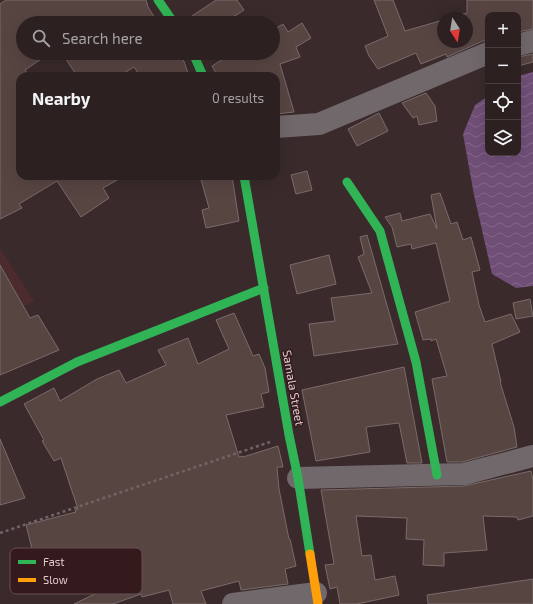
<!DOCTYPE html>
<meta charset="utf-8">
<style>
:root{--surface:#2c2021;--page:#34282a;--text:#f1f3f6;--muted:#a6a3a5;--line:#483e3f}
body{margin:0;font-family:"Exo 2",sans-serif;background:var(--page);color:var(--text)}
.controls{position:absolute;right:12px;top:12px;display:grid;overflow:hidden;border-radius:8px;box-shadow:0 4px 16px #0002}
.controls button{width:36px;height:36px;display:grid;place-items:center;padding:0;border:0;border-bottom:1px solid var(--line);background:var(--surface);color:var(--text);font:20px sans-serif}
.compass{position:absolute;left:437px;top:12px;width:36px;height:36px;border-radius:50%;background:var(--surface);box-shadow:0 4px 16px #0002;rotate:168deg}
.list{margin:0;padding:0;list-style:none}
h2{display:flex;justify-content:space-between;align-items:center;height:52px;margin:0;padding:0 16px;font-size:17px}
h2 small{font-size:13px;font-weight:400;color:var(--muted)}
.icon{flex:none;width:22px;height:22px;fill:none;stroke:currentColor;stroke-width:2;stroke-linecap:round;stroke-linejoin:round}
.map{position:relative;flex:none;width:533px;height:604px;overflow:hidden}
.search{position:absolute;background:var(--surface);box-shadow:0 4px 16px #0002;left:16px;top:16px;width:264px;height:44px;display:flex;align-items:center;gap:10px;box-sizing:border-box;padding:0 14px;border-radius:22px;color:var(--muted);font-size:15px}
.panel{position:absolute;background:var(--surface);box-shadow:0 4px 16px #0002;left:16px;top:72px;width:264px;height:108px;border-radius:12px}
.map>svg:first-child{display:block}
.built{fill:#4c2b2f}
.water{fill:url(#water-waves)}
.building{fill:#574542;stroke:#796b6a}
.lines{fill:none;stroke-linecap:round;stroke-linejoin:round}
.path{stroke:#6f6467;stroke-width:2.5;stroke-dasharray:3 3;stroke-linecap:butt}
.street{stroke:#71686c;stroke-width:22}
.fast{stroke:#30b455;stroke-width:9}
.slow{stroke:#ff9f0a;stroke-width:9}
.labels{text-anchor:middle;stroke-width:3;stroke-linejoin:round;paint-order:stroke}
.street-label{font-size:12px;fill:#dfcccd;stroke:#351a1d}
.key{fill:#351a1d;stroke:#684f52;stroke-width:1}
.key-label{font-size:11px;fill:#dfcccd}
</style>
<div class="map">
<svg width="533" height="604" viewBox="0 0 533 604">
<defs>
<pattern id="water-waves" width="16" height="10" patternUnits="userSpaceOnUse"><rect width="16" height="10" fill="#704f77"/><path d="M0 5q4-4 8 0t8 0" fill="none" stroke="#846789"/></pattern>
</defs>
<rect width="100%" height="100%" fill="#3a2a2c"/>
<!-- built -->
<path class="built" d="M0 248 34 301 0 319Z"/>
<!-- water -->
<path class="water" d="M533 72V286L516 288 492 274 474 195 463 134 475 105 488 96V153H518V76Z"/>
<!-- building -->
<path class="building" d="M6 0H146L148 7 158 23H23V53H50L25 70 29 76H20V176H124L103 188 109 198 81 217 57 181 19 204 22 208 0 219V4Z
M216 0H237L244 10 224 23H186V20Z
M374 0H393L405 31 443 20V42H467V18H449L467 13V0H533V29L518 32V15H488V41H483L447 57 446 54 421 64 416 53 378 69 369 56 365 46 388 36Z
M302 23 311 38 296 47 300 57 280 64 294 112 276 114V76H218L213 68 212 66 233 53H273V30L283 24 288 32Z
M62 53H181L188 73 183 76H140L134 67 119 76H77Z
M533 54V62L518 66V57Z
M426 93 435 106 437 121 419 125 417 116 413 118 402 103Z
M379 113 388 131 357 146 348 129Z
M307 171 312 190 296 194 291 175Z
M200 176H232L239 221 206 228 202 210 209 208Z
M440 193 451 224 457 222 463 240 471 237 480 270 472 272 479 305 485 322 511 314 520 332 492 344 501 382H500L514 427 517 447 462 462H447L432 379 447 376 436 339 431 341V339L423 340 415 312 450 301 436 243 412 249 411 244 397 247 392 227 385 217 400 213 402 221 430 214 437 229 431 195Z
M367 235 398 344 314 356 309 324 335 321 331 298 372 293 358 257 364 254 360 237Z
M329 255 336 284 297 294 290 265Z
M0 265 30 318 38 315 59 350 0 375Z
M530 299 533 316 516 319 513 303Z
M234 313 253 356 259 354 265 368 269 392 261 394 264 407 226 415 239 457 242 456 243 457 278 446 283 467H277L279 489 289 539H290L296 566 285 569 288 584 241 590 239 581 201 591 206 604H173L169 590 142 597 141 594 113 604H74L103 590 93 558 69 565 67 560 36 565 26 525 76 512 75 510 78 509 61 458 54 461 42 441 44 440 24 404 54 388 60 401 97 379 119 370 126 383 166 365 158 350 188 338 198 364 229 349 216 320Z
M404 367 422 463H407L399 423 366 427 370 452 316 461 302 390Z
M0 439 25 498 0 505Z
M531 471 533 480V516L518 520 517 517 483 516 487 550 444 553V566L423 565 424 540 406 539 407 518 356 516 362 556 371 555 375 580 395 576 399 595 357 604H340L337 587 330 589 325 565 334 564 321 490 464 486Z
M533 579V604H428L427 595Z"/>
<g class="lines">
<!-- path -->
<path class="path" d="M0 533 270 442"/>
<!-- street -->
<path class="street" d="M518 45 533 41
M276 127 319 124 488 53
M298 478 464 474 533 456
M233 604 316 593"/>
<!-- fast -->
<path class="fast" d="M158 0 174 23
M193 53 203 76
M244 176 289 435 298 478 310 554
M347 182 380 231 416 362 437 475
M0 402 77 362 264 288"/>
<!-- slow -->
<path class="slow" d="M310 554 318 604"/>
</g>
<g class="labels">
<!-- street labels -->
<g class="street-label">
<text transform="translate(293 388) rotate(80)" y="4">Samala Street</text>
</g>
</g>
<!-- legend -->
<rect x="10" y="548" width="132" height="46" rx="6" class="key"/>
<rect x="18" y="560" width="18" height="4" fill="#30b455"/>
<rect x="18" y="578" width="18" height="4" fill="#ff9f0a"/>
<g class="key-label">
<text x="43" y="566">Fast</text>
<text x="43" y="584">Slow</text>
</g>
</svg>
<div class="controls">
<button>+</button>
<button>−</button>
<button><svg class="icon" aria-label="locate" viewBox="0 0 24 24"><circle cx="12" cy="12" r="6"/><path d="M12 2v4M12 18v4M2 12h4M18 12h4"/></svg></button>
<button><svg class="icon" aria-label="layers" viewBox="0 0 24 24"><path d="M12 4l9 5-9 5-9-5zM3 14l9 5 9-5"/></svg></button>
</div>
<svg class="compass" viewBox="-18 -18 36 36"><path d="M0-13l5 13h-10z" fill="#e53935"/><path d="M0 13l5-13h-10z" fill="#a6a3a5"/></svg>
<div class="search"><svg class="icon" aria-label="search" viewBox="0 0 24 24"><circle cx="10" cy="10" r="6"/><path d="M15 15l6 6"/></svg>Search here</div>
<section class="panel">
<h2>Nearby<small>0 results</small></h2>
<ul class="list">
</ul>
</section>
</div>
